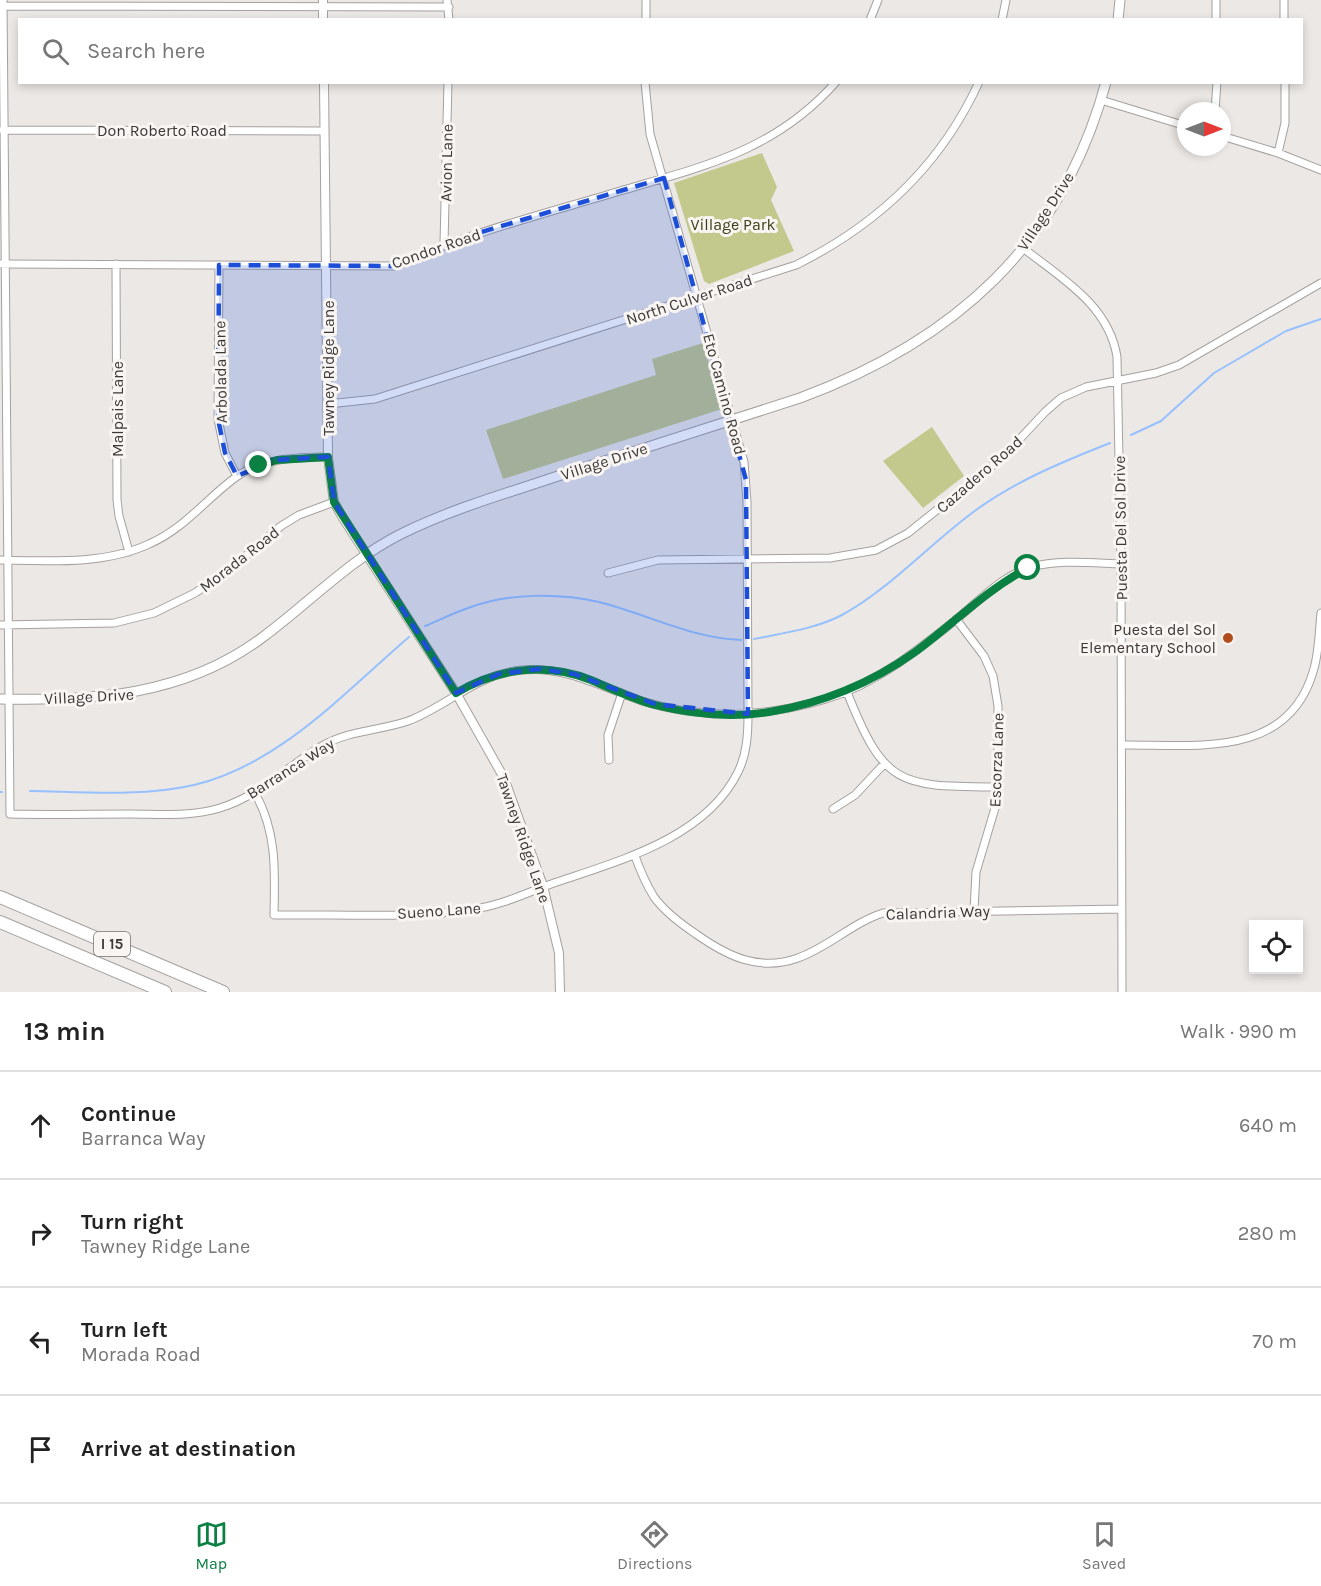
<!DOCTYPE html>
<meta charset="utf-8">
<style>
:root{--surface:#fff;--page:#f6f6f6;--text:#222;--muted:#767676;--line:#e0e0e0;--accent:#0b8043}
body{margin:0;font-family:Karla,sans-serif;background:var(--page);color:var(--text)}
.controls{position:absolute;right:18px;bottom:18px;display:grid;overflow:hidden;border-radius:0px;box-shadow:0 3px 9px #0003}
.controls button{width:54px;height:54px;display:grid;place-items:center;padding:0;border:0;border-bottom:2px solid var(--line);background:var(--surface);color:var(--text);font:30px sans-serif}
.compass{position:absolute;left:1177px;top:102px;width:54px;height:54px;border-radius:50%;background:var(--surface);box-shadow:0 3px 9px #0003;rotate:90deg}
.stop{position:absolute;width:18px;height:18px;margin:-14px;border:4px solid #0b8043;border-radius:50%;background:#fff}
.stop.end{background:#0b8043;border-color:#fff;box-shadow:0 2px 6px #0008}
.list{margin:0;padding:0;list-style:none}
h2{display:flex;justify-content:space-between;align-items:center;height:78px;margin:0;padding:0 24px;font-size:26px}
h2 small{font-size:20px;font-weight:400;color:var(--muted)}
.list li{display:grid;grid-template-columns:39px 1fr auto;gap:18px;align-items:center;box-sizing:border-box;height:108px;padding:0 24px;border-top:2px solid var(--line)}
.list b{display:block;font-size:22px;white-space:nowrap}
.list p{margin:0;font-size:20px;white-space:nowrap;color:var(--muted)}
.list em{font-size:20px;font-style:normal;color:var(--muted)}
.icon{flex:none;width:33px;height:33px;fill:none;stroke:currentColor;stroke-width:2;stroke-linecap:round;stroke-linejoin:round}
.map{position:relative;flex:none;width:1321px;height:992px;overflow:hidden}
.search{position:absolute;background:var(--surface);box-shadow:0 3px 9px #0003;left:18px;right:18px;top:18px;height:66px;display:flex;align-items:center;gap:15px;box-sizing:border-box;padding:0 21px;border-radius:0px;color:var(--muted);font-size:22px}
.sheet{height:510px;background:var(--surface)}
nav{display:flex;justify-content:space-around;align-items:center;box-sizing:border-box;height:84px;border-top:2px solid var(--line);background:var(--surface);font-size:16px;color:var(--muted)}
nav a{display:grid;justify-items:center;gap:3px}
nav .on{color:var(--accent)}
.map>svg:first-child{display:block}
.green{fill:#c3c88c}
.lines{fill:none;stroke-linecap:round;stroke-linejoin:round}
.stream{stroke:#96c1fe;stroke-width:2}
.minor-casing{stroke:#a5a19e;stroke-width:9}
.tertiary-casing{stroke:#a5a19e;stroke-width:10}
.secondary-casing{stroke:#a5a19e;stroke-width:11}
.motorway-casing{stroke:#a5a19e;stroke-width:14}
.minor{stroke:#fff;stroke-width:7}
.tertiary{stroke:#fff;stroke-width:8}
.secondary{stroke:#fff;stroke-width:9}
.motorway{stroke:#fff;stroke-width:12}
.route{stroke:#0b8043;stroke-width:8}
.marked{fill:#1d4ed8;fill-opacity:0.2;stroke:#1d4ed8;stroke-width:4.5;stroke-dasharray:12 8;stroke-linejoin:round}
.poi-dot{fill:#b14c1b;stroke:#f9f5f2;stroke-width:2}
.labels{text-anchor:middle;stroke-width:6;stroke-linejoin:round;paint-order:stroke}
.shield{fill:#f9f5f2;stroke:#747170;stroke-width:1.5}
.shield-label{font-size:15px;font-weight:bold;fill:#3b3938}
.street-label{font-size:16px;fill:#3b3938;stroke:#f9f5f2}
.park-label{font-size:16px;fill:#3b3d14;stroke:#f9f5f2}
.poi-label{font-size:16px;fill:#3b3938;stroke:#f9f5f2;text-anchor:end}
</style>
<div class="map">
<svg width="1321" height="992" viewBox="0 0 1321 992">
<rect width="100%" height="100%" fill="#ece8e5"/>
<!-- green -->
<path class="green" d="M762 153 777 187 771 200 794 251 709 284 704 281 674 183Z
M703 343 722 409 503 479 486 430 656 375 652 359Z
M932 427 964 476 923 508 883 461Z"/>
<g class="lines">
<!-- stream -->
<path class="stream" d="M1131 435 1161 421 1214 373 1286 331 1321 319
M425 626C440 620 455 612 471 607 509 593 560 593 599 602 647 614 690 638 741 640
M754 639C783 633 815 629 842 615 888 590 929 545 972 513 1013 482 1062 462 1110 443
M30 791C84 792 141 797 194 785 279 765 345 692 409 637
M0 792H2"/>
<defs>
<path id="minor" d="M3 0 10 814C50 815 90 814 130 814 160 814 191 817 220 808 261 795 286 767 322 746 349 730 379 731 408 721 448 706 476 674 522 670 566 666 602 687 642 701 702 720 766 717 826 699 876 684 918 650 958 618 980 600 1003 575 1031 567 1059 559 1093 563 1121 564
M447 0 449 20
M1216 0V20
M1284 0V20
M0 6 449 7
M646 20V0
M870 20 878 0
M1002 20 1006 0
M1101 100 1186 126
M1215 111 1217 82
M3 130 324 131
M1222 136 1278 153 1321 170
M1278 153 1285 123V82
M444 243 448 82
M1023 248C1061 278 1109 305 1117 357L1121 564 1122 992
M0 264 395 266C467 233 544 214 620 191 704 166 775 151 836 82
M116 264 117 500 119 516 129 552
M219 265 218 419 225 453 237 476
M328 404 375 399 796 265C877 225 941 165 979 82
M0 560C49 561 104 565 149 544 184 529 206 499 236 477 262 458 297 457 328 457
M608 573 658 560 830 558 876 550 908 533 1002 458 1045 412 1061 398 1086 387 1156 373 1179 365 1321 283
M956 619 984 656 993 676 998 706V798L976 872 974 910
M0 625 114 623 154 613 195 593 234 566 281 526 299 515 334 502
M847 692C885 788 900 786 998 787
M1122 745C1193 744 1287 760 1313 672 1319 654 1319 633 1321 613
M609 760 608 735 622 693
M255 793C277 832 275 871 274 915 337 914 412 919 474 909 504 905 532 890 560 881 622 860 706 837 738 772 747 754 748 734 748 714L747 502 744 462 650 134 645 82
M833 809 855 795 884 764
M635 856C640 870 646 884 654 897 665 912 681 924 696 934 727 956 759 972 798 958 829 947 852 923 883 913L1122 909"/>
<path id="tertiary" d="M323 0V20
M324 82 328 457 334 502 343 518 456 693 504 778 543 886 559 953 560 992"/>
<path id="secondary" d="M1118 20 1120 0
M0 699C94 701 185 696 263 637 309 603 349 560 401 534 451 509 505 494 558 476 639 450 719 424 800 398 954 341 1062 245 1106 82"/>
<path id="motorway" d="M0 897 223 992
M0 922 165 992"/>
</defs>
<!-- minor casing -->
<use href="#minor" class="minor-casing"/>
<!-- tertiary casing -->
<use href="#tertiary" class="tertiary-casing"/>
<!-- secondary casing -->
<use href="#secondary" class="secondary-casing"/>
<!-- motorway casing -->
<use href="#motorway" class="motorway-casing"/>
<!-- minor -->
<use href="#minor" class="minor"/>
<!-- tertiary -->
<use href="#tertiary" class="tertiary"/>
<!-- secondary -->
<use href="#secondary" class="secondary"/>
<!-- motorway -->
<use href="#motorway" class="motorway"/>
</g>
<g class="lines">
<!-- route -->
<path class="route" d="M259 465 277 460 328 457 334 502 456 693C498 668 545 662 591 680 612 689 633 699 655 705 691 714 732 718 769 712 823 703 870 684 915 652 953 624 986 590 1028 568"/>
</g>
<!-- marked area -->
<path class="marked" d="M664 178 746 480 748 714 655 704 574 674 539 669 499 674 456 693 334 502 328 457 277 460 237 476 225 453 218 419 219 265 395 266 444 243Z"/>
<!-- markers -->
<circle class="poi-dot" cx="1228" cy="638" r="6"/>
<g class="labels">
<!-- shield labels -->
<rect class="shield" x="94" y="932" width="36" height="24" rx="4.5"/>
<g class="shield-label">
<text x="112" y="949">I 15</text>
</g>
<!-- street labels -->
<g class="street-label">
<text x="162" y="136">Don Roberto Road</text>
<text transform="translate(446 163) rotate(-89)" y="6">Avion Lane</text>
<text transform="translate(1045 211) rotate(-57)" y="6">Village Drive</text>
<text transform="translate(436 248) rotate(-19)" y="6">Condor Road</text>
<text transform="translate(689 299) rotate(-18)" y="6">North Culver Road</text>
<text transform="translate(328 368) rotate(-90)" y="6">Tawney Ridge Lane</text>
<text transform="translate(220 372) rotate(-91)" y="6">Arbolada Lane</text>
<text transform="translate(725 394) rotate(75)" y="6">Eto Camino Road</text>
<text transform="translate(117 409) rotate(-90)" y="6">Malpais Lane</text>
<text transform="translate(604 461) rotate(-18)" y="6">Village Drive</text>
<text transform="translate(979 474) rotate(-41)" y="6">Cazadero Road</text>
<text transform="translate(1120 528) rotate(-91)" y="6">Puesta Del Sol Drive</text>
<text transform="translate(239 559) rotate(-38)" y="6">Morada Road</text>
<text transform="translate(89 696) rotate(-3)" y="6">Village Drive</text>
<text transform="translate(996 760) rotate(-88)" y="6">Escorza Lane</text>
<text transform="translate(290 768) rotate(-32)" y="6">Barranca Way</text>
<text transform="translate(524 838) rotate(71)" y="6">Tawney Ridge Lane</text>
<text transform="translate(439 910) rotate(-4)" y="6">Sueno Lane</text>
<text transform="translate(938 912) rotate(-2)" y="6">Calandria Way</text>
</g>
<!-- park labels -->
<g class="park-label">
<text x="733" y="230">Village Park</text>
</g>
<!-- poi labels -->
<g class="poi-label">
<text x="1216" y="635">Puesta del Sol<tspan x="1216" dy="18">Elementary School</tspan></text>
</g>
</g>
</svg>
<div class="controls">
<button><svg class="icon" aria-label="locate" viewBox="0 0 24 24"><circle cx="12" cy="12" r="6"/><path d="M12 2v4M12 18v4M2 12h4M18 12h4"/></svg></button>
</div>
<svg class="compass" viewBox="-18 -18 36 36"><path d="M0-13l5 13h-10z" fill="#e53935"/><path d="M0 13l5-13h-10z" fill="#767676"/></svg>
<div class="stop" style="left:1028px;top:568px"></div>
<div class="stop end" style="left:259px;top:465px"></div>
<div class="search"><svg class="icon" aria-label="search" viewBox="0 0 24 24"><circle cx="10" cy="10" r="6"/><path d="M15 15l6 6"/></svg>Search here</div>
</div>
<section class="sheet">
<h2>13 min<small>Walk · 990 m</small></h2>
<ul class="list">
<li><svg class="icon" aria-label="ahead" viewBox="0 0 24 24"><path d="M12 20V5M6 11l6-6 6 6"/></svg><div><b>Continue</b><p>Barranca Way</p></div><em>640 m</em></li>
<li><svg class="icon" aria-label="right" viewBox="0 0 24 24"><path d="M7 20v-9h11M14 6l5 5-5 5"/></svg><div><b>Turn right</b><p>Tawney Ridge Lane</p></div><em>280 m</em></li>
<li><svg class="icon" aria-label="left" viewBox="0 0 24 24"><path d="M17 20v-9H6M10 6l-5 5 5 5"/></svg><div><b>Turn left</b><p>Morada Road</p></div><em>70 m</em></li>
<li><svg class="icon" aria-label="arrive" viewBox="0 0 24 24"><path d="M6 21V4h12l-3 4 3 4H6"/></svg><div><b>Arrive at destination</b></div></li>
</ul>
</section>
<nav>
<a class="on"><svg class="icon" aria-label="map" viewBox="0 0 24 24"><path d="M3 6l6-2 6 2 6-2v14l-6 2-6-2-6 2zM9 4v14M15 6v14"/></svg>Map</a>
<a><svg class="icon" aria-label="directions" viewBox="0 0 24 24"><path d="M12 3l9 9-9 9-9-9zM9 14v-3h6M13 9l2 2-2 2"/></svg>Directions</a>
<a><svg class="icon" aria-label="saved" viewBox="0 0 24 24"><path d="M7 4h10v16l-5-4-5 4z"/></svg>Saved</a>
</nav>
